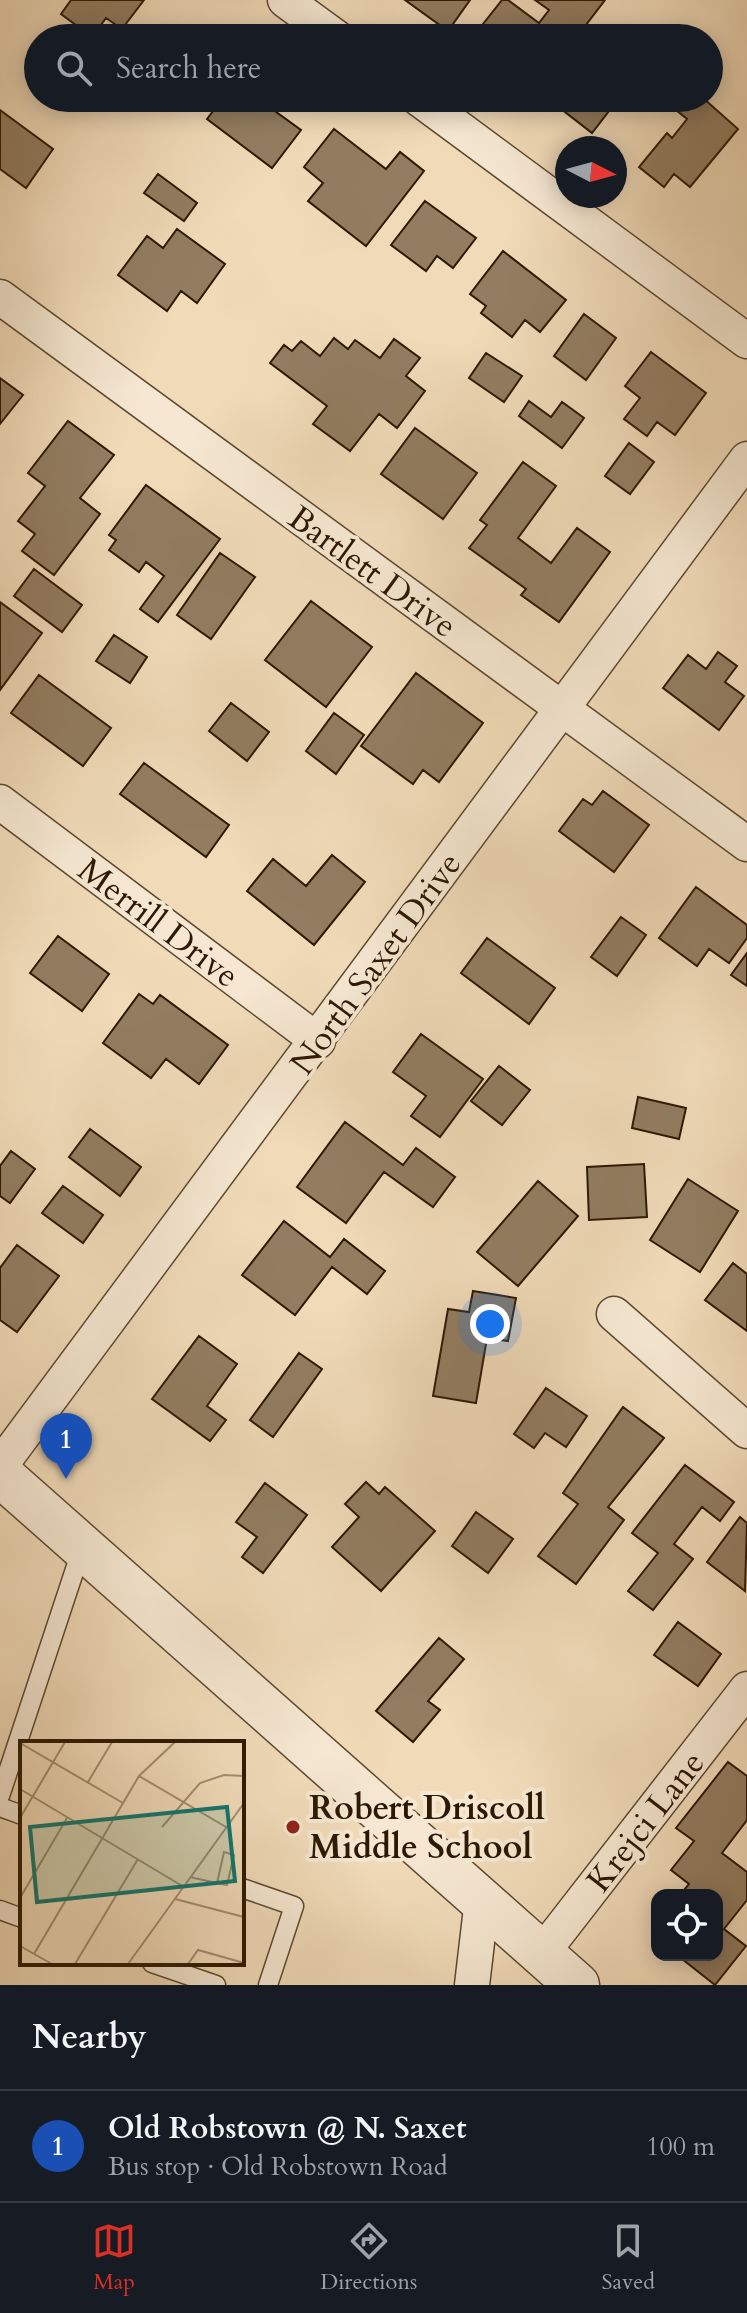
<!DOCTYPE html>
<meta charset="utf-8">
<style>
:root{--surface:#171b24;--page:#20242c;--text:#f1f3f6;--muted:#9ea1a6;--line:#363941;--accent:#d93025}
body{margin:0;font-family:Cardo,serif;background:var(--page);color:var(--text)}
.controls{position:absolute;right:24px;bottom:24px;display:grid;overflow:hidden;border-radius:16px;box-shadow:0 4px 20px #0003}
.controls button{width:72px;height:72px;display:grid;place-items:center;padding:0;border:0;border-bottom:2px solid var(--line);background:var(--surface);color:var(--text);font:40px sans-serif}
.compass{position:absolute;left:555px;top:136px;width:72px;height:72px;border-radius:50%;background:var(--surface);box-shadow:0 4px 20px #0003;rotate:96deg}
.you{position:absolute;left:490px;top:1324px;width:28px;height:28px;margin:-20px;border:6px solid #fff;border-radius:50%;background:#1a73e8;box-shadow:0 0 0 12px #1a73e833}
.badge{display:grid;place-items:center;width:52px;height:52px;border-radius:50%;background:var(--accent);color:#fff;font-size:26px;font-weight:700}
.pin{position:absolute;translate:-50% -66px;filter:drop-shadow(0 2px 4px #0008)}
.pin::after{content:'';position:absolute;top:42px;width:28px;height:24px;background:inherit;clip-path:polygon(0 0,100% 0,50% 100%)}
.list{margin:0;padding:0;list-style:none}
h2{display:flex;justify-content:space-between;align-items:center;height:104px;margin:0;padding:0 32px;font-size:34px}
h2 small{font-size:26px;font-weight:400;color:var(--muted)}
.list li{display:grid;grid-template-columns:52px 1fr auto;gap:24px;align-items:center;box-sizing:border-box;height:112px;padding:0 32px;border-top:2px solid var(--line)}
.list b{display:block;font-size:30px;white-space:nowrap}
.list p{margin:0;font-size:26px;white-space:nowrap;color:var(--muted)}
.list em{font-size:26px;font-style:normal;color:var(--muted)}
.icon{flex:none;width:44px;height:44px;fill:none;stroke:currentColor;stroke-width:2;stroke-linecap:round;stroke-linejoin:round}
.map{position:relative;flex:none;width:747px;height:1985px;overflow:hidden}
.search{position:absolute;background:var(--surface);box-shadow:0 4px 20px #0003;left:24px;right:24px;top:24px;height:88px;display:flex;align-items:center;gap:20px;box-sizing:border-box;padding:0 28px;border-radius:44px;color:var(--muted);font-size:30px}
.sheet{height:216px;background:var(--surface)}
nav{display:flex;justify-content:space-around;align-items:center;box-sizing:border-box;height:112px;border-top:2px solid var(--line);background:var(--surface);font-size:22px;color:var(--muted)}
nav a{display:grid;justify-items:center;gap:4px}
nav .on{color:var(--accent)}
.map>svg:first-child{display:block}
.building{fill:#927d61;stroke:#2d1902;stroke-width:2}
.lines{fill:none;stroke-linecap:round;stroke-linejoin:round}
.service-casing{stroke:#5e4930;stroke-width:21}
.minor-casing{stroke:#5e4930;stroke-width:37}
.tertiary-casing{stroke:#5e4930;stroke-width:47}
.service{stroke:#f5e7d1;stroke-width:18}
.minor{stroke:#f5e7d1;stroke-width:34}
.tertiary{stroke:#f5e7d1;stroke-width:44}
.poi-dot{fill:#8f2418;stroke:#f5e7d1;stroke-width:3}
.labels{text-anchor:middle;stroke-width:8;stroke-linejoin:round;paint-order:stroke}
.street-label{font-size:34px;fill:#2d1902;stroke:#f5e7d1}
.poi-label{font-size:34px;font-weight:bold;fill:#2d1902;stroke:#f5e7d1;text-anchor:start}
.inset-road{fill:none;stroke:#a28d6f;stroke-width:2}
.view{fill:#0f766e;fill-opacity:0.15;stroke:#0f766e;stroke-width:4}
.inset-edge{fill:none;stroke:#2d1902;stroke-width:4}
</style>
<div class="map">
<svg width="747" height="1985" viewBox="0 0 747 1985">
<rect width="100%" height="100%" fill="#f0dab8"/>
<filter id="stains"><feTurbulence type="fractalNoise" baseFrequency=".0025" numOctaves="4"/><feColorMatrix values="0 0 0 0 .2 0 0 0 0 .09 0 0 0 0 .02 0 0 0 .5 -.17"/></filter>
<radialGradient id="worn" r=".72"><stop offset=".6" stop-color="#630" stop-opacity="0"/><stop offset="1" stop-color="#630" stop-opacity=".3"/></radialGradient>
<!-- building -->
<path class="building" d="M71 0H144L122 29 106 18 92 37 61 14Z
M405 0H470L448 31Z
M502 0H508L539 23 549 10 535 0H605L576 38H472Z
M223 98H275L268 106 301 130 272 168 207 119Z
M547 98H619L592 133Z
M661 98H703L738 129 690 187 674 174 664 187 639 167 667 133 672 138 687 119Z
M0 110 53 149 26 188 0 169Z
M334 129 386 169 400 152 424 171 366 246 308 201 323 183 304 167Z
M158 174 197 203 184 221 144 193Z
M425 201 476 238 453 268 437 256 426 271 391 245Z
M177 229 225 264 197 303 181 291 167 311 118 275 147 236 163 248Z
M503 251 566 300 540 332 525 320 512 337 481 313 486 306 470 294Z
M584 314 616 338 586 380 554 356Z
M334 338 348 349 355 340 380 358 394 339 420 358 406 376 425 391 397 428 379 414 350 451 313 424 327 406 270 363 284 345 292 351 301 341 320 356Z
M651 352 706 393 675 435 657 422 647 436 624 419 640 398 625 386Z
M486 353 522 376 504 402 469 378Z
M0 378 23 395 0 424Z
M529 401 551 417 562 402 584 418 562 448 519 416Z
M68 421 114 455 80 498 100 514 54 575 22 551 35 534 18 521 45 486 28 473Z
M415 428 477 473 443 519 381 474Z
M629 443 654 462 630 494 605 476Z
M523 462 556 486 518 538 551 563 577 528 610 552 559 622 521 595 526 589 469 548 487 525 480 520Z
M146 485 220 539 158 622 140 609 164 576 146 562 139 572 109 550 116 540 109 535Z
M220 553 255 577 211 639 177 615Z
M34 569 82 605 62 632 14 596Z
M311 601 372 647 326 707 265 660Z
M0 602 42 633 0 690Z
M114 635 147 657 130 683 96 661Z
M718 652 737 666 725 682 744 696 719 730 663 688 688 655 706 669Z
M416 673 483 723 439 782 423 770 413 784 361 746Z
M39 675 111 728 83 766 11 713Z
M231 703 269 732 247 761 209 731Z
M334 713 364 735 336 774 306 751Z
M144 763 229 825 206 857 120 794Z
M603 791 649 825 614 872 559 831 583 799 592 805Z
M332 855 365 882 314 945 247 891 273 859 306 886Z
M696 887 747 925V938L729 963 709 949 697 966 659 938Z
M621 917 646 935 617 976 591 957Z
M58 936 109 974 82 1011 30 973Z
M487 938 555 988 529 1024 461 973Z
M747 953V986L731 975Z
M139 994 153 1004 160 995 228 1045 199 1084 166 1059 151 1078 103 1043Z
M421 1034 483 1079 440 1137 411 1116 426 1096 393 1072Z
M499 1066 530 1090 502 1125 471 1101Z
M638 1097 686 1108 679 1139 632 1128Z
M345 1122 403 1165 416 1148 455 1177 433 1207 384 1172 346 1223 297 1187Z
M90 1129 141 1167 120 1196 69 1157Z
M11 1151 35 1169 10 1203 0 1196V1166Z
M644 1164 647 1217 589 1220 587 1167Z
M688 1179 738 1211 700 1272 650 1240Z
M538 1181 578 1216 518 1286 477 1252Z
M63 1186 103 1215 83 1243 42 1213Z
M284 1221 330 1257 344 1239 385 1271 367 1294 332 1267 295 1315 242 1275Z
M17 1245 59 1276 17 1332 0 1320V1268Z
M733 1263 747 1274V1331L705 1300Z
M473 1291 516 1298 508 1341 487 1338 476 1403 433 1396 448 1309 469 1312Z
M199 1336 237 1364 207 1406 226 1420 210 1441 152 1399Z
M299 1353 322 1369 273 1437 250 1420Z
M546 1388 587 1416 566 1447 545 1433 534 1448 514 1434Z
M623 1407 664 1438 608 1507 624 1520 576 1584 538 1556 578 1504 563 1493Z
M685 1465 734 1502 720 1521 702 1507 674 1544 693 1559 653 1610 628 1591 658 1553 632 1533Z
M366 1482 379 1494 385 1487 435 1531 381 1591 332 1547 359 1517 345 1504Z
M265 1483 307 1515 263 1573 242 1557 257 1537 236 1522Z
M476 1512 513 1539 488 1573 452 1546Z
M740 1517 747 1523 745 1591 707 1562Z
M678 1622 721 1654 698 1686 654 1655Z
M439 1638 464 1659 428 1701 440 1710 413 1742 376 1711Z
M728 1762 747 1776V1820L722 1853 747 1872V1900L724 1929 746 1946 715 1985 677 1955H717V1895H680L689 1884 671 1870 694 1841 676 1828Z"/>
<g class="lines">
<defs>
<path id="service" d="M0 1796 82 1548
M0 1807 22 1815
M242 1888 294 1906 268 1985
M0 1910 22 1918
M152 1963 216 1985"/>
<path id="minor" d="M285 0 337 38
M418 98 747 341
M0 297 747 844
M0 802 318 1041
M614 1314 747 1431
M0 1466 747 459
M542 1953 747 1689
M472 1985 482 1900"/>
<path id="tertiary" d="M0 1474 577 1985"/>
</defs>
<!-- service casing -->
<use href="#service" class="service-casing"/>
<!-- minor casing -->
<use href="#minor" class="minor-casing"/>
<!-- tertiary casing -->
<use href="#tertiary" class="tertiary-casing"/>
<!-- service -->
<use href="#service" class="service"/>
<!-- minor -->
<use href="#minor" class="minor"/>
<!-- tertiary -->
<use href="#tertiary" class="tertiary"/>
</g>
<!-- markers -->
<circle class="poi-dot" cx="293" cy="1827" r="8"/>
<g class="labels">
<!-- street labels -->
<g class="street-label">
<text transform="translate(373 571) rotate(36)" y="12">Bartlett Drive</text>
<text transform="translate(159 922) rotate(37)" y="12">Merrill Drive</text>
<text transform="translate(375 963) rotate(-54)" y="12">North Saxet Drive</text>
<text transform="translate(645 1821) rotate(-52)" y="12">Krejci Lane</text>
</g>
<!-- poi labels -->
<g class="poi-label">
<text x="309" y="1819">Robert Driscoll<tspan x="309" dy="39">Middle School</tspan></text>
</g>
</g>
<!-- overview -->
<g transform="translate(20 1741)">
<rect width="224" height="224" fill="#f0dab8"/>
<path class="inset-road" d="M0 2 103 62M119 35 206 86M68 41 92 1M0 48 164 146M0 77 45 1M142 86 180 42 204 34 224 35M171 136 174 137 197 142 207 144 214 114 204 111 197 142M0 157 47 77M155 158 224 176M0 205 32 223M14 213 119 35 155 1M55 223 118 118M108 223 224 62M168 223 178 209 224 222"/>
<path class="view" d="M207 66 215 140 17 161 10 86Z"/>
<rect width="224" height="224" class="inset-edge"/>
</g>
<rect width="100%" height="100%" filter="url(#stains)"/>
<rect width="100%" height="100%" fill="url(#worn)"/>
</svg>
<div class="controls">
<button><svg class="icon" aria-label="locate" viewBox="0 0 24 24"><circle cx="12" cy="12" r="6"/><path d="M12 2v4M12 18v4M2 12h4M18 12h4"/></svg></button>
</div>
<svg class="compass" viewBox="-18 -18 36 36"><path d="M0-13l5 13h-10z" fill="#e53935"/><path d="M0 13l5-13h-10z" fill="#9ea1a6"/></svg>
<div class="you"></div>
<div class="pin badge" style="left:66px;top:1479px;background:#1a4fb4">1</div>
<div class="search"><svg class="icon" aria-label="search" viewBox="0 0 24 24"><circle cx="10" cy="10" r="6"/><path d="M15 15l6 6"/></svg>Search here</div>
</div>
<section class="sheet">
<h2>Nearby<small></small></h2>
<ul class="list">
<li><span class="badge" style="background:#1a4fb4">1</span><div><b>Old Robstown @ N. Saxet</b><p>Bus stop · Old Robstown Road</p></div><em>100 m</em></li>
</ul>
</section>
<nav>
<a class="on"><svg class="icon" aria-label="map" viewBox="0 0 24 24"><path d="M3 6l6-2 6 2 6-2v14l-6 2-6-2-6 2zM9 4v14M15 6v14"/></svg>Map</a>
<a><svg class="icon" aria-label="directions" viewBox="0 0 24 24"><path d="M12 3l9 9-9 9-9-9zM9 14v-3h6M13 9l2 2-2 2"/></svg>Directions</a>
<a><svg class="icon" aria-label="saved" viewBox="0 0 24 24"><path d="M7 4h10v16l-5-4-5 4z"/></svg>Saved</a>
</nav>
